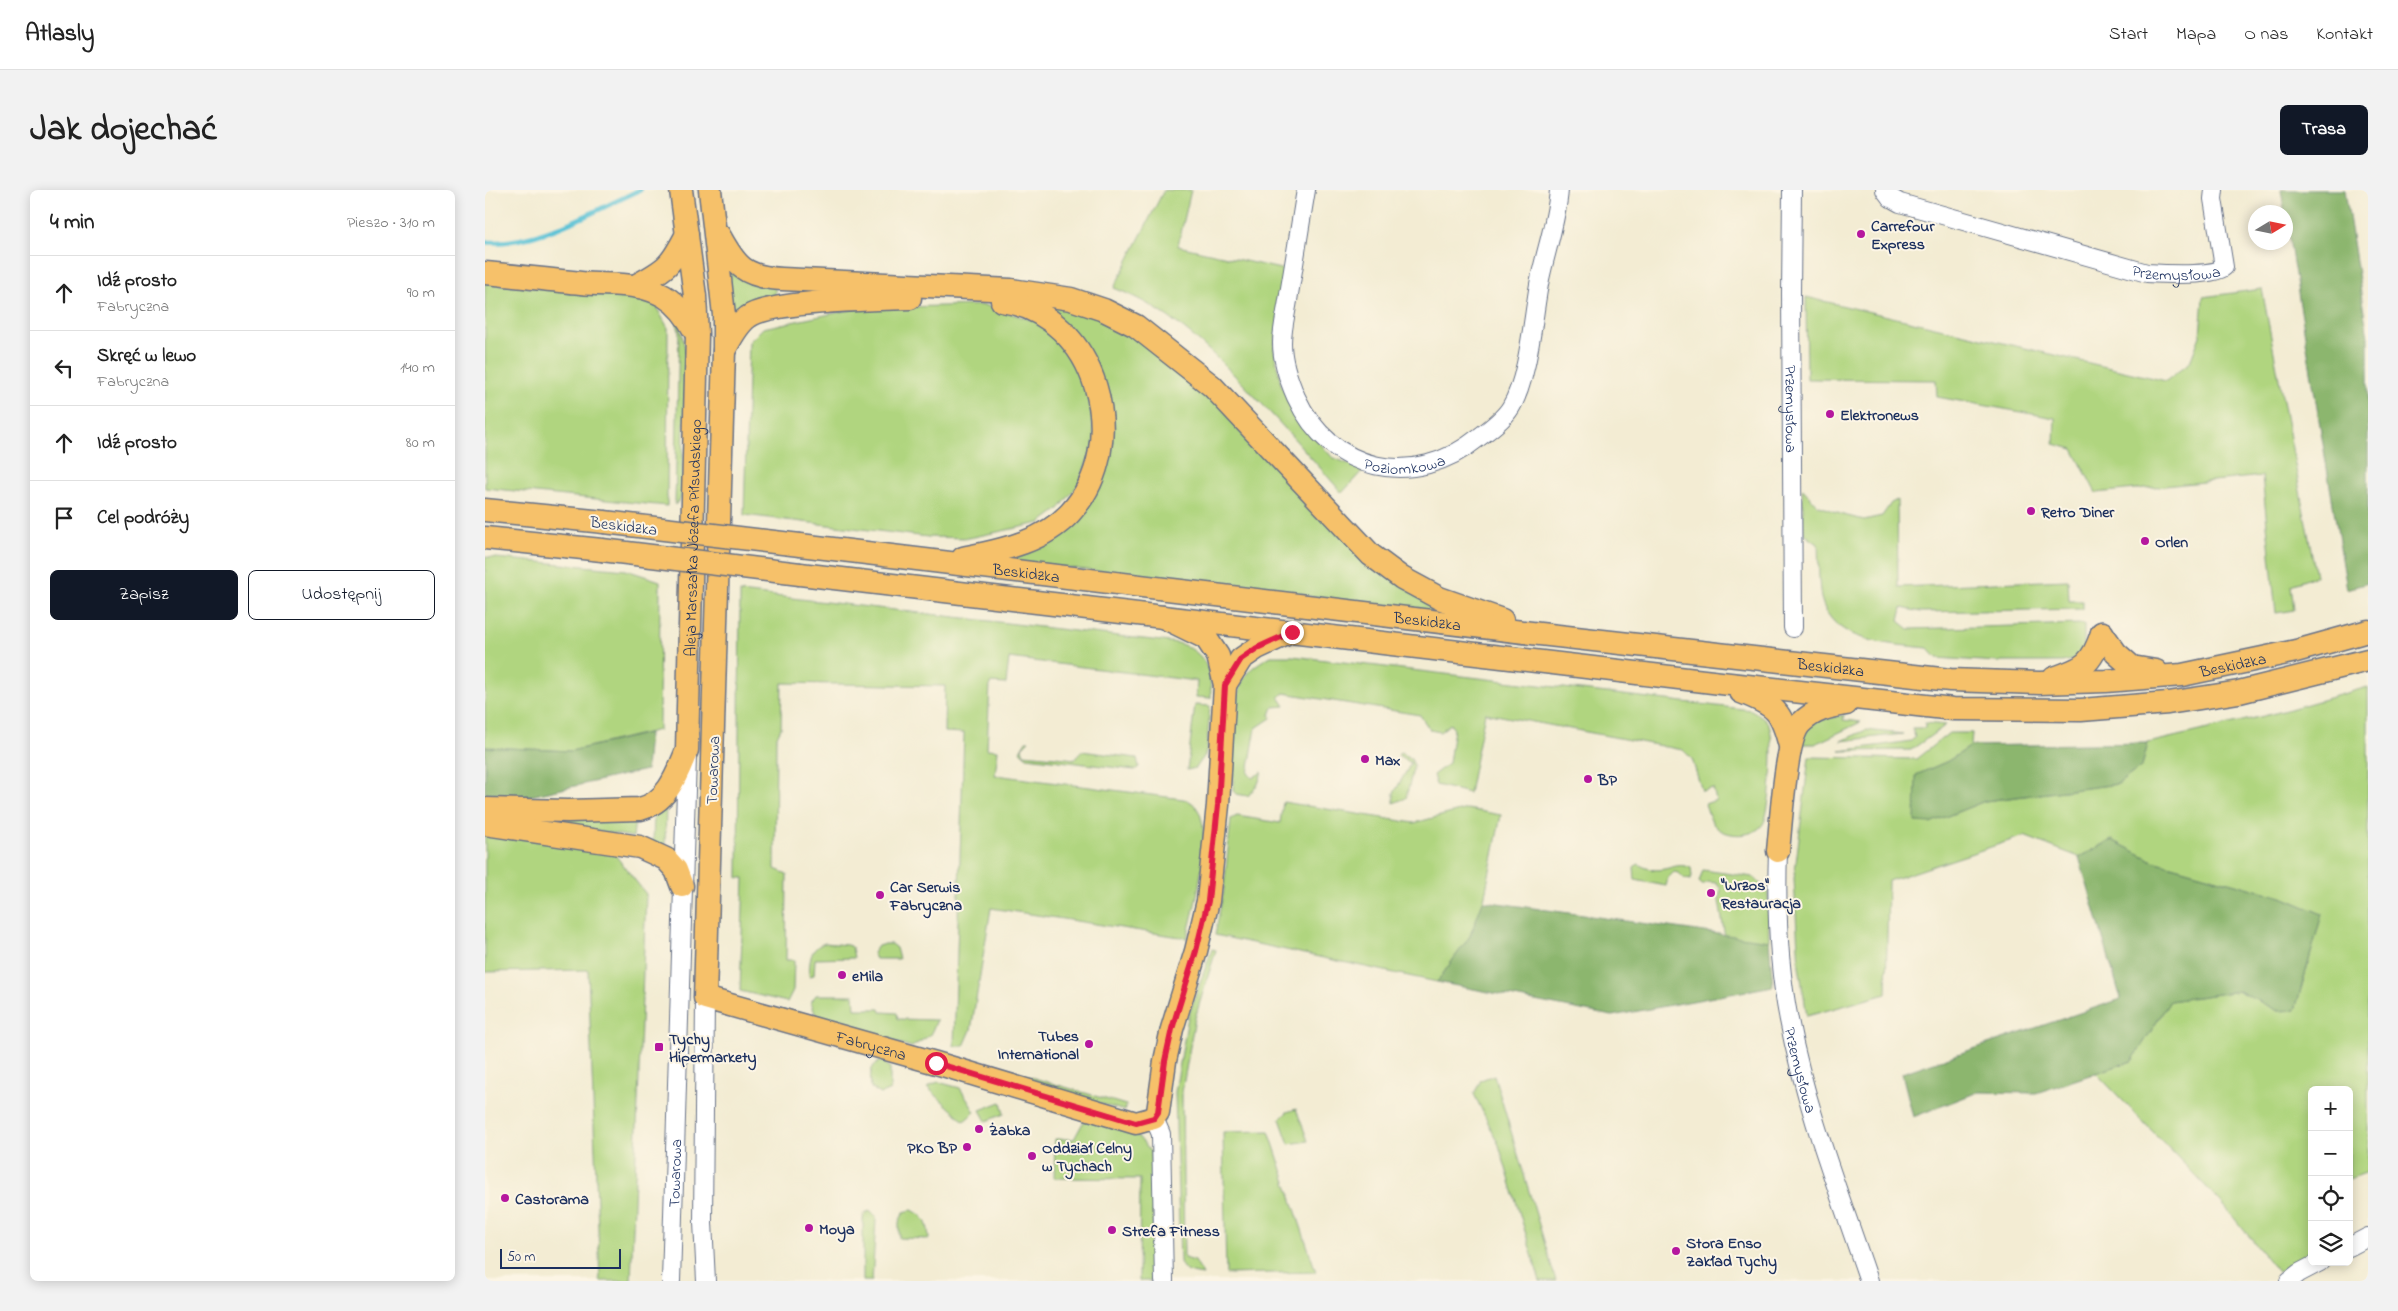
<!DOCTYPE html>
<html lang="pl">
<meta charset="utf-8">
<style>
:root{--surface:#fff;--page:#f2f2f2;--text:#222;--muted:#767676;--line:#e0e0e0;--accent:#111827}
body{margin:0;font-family:"Indie Flower",sans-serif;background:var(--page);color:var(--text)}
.controls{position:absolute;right:15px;bottom:15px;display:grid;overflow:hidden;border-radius:8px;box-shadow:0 2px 12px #0003}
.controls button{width:45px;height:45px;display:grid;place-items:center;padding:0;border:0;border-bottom:1px solid var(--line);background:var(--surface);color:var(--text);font:25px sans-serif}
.compass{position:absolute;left:1763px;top:15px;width:45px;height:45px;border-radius:50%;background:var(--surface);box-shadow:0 2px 12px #0003;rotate:80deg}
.scale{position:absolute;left:15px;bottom:12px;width:121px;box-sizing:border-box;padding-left:5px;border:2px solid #1b2f5e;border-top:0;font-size:14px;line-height:18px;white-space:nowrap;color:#1b2f5e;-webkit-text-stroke:4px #fcf5e5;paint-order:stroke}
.stop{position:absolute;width:15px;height:15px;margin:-11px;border:4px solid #e11d48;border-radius:50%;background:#fff}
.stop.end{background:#e11d48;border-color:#fff;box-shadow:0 1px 5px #0008}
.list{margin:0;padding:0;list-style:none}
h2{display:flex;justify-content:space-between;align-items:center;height:65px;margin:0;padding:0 20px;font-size:21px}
h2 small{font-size:16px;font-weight:400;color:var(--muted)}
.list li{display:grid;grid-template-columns:32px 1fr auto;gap:15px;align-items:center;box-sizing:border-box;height:75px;padding:0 20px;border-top:1px solid var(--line)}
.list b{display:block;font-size:19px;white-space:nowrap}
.list p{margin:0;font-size:16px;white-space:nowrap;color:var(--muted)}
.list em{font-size:16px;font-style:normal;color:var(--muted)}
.actions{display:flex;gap:10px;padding:15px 20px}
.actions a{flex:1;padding:11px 0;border:1px solid var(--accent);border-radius:8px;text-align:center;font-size:18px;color:var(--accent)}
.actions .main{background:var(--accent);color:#fff}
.icon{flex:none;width:28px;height:28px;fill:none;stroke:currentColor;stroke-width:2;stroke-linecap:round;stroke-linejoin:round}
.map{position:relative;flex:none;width:1883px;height:1091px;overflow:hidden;border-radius:8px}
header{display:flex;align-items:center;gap:30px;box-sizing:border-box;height:70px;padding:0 25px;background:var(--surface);border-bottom:1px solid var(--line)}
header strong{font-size:24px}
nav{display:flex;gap:28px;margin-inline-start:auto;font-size:18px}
.intro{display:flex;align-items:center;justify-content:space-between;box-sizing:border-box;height:120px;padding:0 30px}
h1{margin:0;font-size:35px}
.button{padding:12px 22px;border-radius:8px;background:var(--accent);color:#fff;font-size:18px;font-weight:700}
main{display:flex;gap:30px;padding:0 30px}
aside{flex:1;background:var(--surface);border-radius:8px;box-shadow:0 2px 12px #0003}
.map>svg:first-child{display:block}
.green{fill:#b0d57f;stroke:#66826e}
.forest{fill:#8cb66e;stroke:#547266}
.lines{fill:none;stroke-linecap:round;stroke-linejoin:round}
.stream{stroke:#5ac2d6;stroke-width:5}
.minor-casing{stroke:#677187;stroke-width:20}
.major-casing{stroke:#677187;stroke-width:25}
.minor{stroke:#fff;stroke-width:18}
.major{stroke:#f6c16b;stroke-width:22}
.major-bridge-casing{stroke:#677187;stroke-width:25;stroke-linecap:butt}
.major-bridge{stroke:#f6c16b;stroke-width:22}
.route{stroke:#e11d48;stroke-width:6}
.poi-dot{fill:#b5179e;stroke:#fcf5e5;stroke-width:2}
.labels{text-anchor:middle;stroke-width:4;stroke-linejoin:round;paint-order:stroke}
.poi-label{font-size:16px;font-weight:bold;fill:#1b2f5e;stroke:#fcf5e5;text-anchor:start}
.street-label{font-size:16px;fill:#1b2f5e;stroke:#fcf5e5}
</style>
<header>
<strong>Atlasly</strong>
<nav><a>Start</a><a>Mapa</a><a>O nas</a><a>Kontakt</a></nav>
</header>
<div class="intro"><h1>Jak dojechać</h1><a class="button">Trasa</a></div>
<main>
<aside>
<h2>4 min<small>Pieszo · 310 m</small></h2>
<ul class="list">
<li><svg class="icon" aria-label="ahead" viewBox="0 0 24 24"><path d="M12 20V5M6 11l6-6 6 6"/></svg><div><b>Idź prosto</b><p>Fabryczna</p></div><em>90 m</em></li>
<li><svg class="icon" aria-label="left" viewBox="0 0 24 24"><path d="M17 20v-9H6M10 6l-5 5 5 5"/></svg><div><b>Skręć w lewo</b><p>Fabryczna</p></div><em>140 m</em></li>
<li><svg class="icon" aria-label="ahead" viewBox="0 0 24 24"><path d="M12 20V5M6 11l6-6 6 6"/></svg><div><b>Idź prosto</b></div><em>80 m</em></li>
<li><svg class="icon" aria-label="arrive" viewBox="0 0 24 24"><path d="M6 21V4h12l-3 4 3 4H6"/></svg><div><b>Cel podróży</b></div></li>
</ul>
<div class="actions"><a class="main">Zapisz</a><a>Udostępnij</a></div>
</aside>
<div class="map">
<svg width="1883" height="1091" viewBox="0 0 1883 1091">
<rect width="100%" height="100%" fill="#fcf5e5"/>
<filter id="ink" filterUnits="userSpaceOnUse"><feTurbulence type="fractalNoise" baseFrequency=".02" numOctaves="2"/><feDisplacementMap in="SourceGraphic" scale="10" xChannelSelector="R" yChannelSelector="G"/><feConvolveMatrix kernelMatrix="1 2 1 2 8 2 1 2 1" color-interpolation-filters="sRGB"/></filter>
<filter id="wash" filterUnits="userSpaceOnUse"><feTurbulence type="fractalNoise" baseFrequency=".0096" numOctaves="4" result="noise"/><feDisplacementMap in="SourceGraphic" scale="20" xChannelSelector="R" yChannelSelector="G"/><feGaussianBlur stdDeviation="1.12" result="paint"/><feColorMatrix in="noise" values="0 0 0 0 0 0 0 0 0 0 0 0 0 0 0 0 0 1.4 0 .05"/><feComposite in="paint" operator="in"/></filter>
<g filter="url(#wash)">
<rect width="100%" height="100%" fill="#f3ecd3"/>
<!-- green -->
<path class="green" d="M679 0H706L693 56 800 80 789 159 796 194 810 225 847 267 878 280 857 303C825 266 793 230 759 195 719 154 683 119 629 98Z
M244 76 290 96V109L247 126Z
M0 93 175 110 173 120 183 138 182 316 0 298Z
M1777 99 1831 386 1806 395 1809 420 1791 423 1777 286 1611 303 1588 259 1569 254 1570 228 1452 207 1451 190 1322 189 1321 107 1681 191 1705 172 1715 146 1718 107Z
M548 110 624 130 694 177 954 419V422L527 371V367L588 328 623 218Z
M499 115 553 132 580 150 601 187 610 252 593 295 574 319 555 333 484 348 443 347 259 325 264 152 278 138 374 118Z
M194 132 200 158 201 174 197 301 196 308 190 315 194 141 192 133Z
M1317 298 1332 315 1358 325 1379 330 1397 326 1406 313 1412 310 1413 397 1583 390 1584 411H1598V419L1436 422 1417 418 1414 431 1424 439 1599 434V461L1593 469 1577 472H1512L1452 468 1443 458C1406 454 1347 454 1336 408 1333 391 1334 372 1333 354L1319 344Z
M0 367 141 380 175 391 174 540 86 561 0 557Z
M255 402 693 453C722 463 726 480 726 508L711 507 712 491 524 468 521 494 505 493 502 559 513 560 510 585 698 609C739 616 708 721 702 748L506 718 486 840 479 856H469L479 543 459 542 460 496 297 493 296 538 291 549 290 679 302 684 301 770H309L308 800 302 812 255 801 259 688H253Z
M786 466H807L1266 520C1273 524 1280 527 1284 535 1290 548 1286 622 1278 634 1268 649 1236 648 1227 632 1224 627 1222 619 1220 614L1231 610 1228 598 1217 601 1207 569 1198 560 1000 523 984 603 951 595 948 585 964 573 969 539 965 534 955 542 945 540 935 525 799 503 794 507 800 516 788 517 785 525 786 528 771 538 763 583 767 588 777 582 773 594 763 606 751 604 748 601C749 575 747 508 759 488 766 477 775 472 786 466Z
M1883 497V982L1864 989V900H1827V1066L1793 1082 1736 1012 1611 883 1647 871 1685 811 1754 801 1793 821 1810 820 1837 724 1797 707 1668 671 1627 650 1594 667 1539 646 1403 691 1401 804 1322 826 1314 776 1309 689 1324 567 1431 569 1464 543H1487L1486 556 1463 571 1431 585 1445 633 1500 611 1633 594 1657 576 1663 553 1787 524Z
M710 515 725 516 722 558 720 565 711 578 702 580Z
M1359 525 1358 530 1376 532 1330 554H1315C1325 528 1334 531 1359 525Z
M1440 533 1461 535 1426 560 1355 561 1426 551 1430 547 1427 538H1440Z
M1381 540 1418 544 1356 551Z
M541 551H544L537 558 539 564 591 569 596 561 652 568 654 577 650 580 542 567 535 561Z
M916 562 926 569 929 575 921 608 909 613V603L926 573 913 565Z
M798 612 929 633 982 619 1016 625 999 710 985 746 952 792 730 745 739 699 746 629 752 626 795 633Z
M181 615 180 657 168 653 169 625Z
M36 628 150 629 148 647Z
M0 639 127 661 161 704 146 1091H115L103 780 0 782Z
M1153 674C1179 689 1188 669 1206 678L1207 687 1205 690 1200 689 1194 683 1189 682 1183 688 1181 696 1150 690 1149 678Z
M1218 680 1268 687 1283 701 1284 751 1240 747 1234 711 1236 699 1231 693 1223 692 1217 695 1214 692Z
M340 753 362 755 367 757 369 768 330 769 329 785 324 786C325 771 324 758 340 753Z
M400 754H406L411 758 414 769H391L388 763 393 756Z
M727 759 731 760 710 828 697 902 699 1068 710 1071 718 1085C707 1083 699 1083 695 1072L690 902 703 827Z
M331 805H369L370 819H395L396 822 412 823 413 829 452 830 445 845 427 857 332 829 326 812Z
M398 871 405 878V900L396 904 386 898C385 887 384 873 398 871Z
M491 871 641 915 640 921 495 879Z
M1009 885 1071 1091H1055L1014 955 989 904 996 890Z
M453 892 475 898 490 922 479 931 442 897Z
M516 912 519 924 501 931 495 920Z
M811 919 823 951 804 954 795 929 802 922Z
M600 929 652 945 665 961 671 1091H654L655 989 569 988 570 949H589Z
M784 941 831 1082 741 1084 738 942Z
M427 1020C441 1027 443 1034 444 1049L414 1048V1032L419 1022Z
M384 1021 390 1025 391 1030 387 1091H378V1029L379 1025Z"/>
<!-- forest -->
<path class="forest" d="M1796 0H1860L1883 148V393L1862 399Z
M164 543 161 580 41 607H0V557L86 561Z
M1663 553 1657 576 1633 594 1500 611 1445 633 1430 632 1431 585 1463 571 1486 556Z
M1627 650 1668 671 1797 707 1837 724 1810 820 1793 821 1754 801 1685 811 1647 871 1551 903 1493 902 1428 927 1417 883 1636 809 1594 667Z
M998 711 1284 751 1288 796 1127 826 952 792 985 746Z"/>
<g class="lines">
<!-- stream -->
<path class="stream" d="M0 52C52 56 108 21 155 0"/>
</g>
</g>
<g filter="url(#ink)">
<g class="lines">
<defs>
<g id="minor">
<path id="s1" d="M821 0C815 35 810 70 804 104 802 120 797 137 797 153 797 172 804 191 811 207 846 283 929 300 993 248 1004 240 1019 229 1026 217 1044 187 1048 124 1055 89 1061 60 1072 29 1074 0"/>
<path id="s2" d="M1307 0 1306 104 1308 438"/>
<path id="s3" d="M1400 0 1406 8 1415 13 1662 83C1678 84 1729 87 1739 77L1728 9 1729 0"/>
<path id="s4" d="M1293 661C1291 717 1293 775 1304 830 1321 919 1355 1005 1384 1091"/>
<path d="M220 808 218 1032 221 1091"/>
<path d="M669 928 676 944 679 1091"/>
<path d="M1864 1057 1883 1047"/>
<path id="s5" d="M186 1091 202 567"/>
<path d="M1804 1091 1814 1083 1835 1072"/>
</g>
<g id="major">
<path id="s6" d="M225 0 239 125V161L220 808 451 873 651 933 669 928 673 922 680 871 687 839 711 761 723 711 733 615 740 495 733 466 721 448 678 427"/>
<path d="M234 45C251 76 259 87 297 89L526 100 586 109 619 120 651 136 727 196 886 365 917 388 954 408 1017 430"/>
<path d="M0 83C32 86 64 90 96 93 124 96 153 91 179 106 194 115 203 128 211 143"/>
<path d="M152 95C183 78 186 75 202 44"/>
<path d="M239 161C245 150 252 135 263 127 284 111 394 109 425 108"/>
<path d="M0 320 119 332"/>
<path d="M0 348 117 360"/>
<path id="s7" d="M315 355 1055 444 1465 490 1554 493 1621 491 1697 485 1811 461 1883 441"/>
<path d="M478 368C516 360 557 353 585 323 648 255 613 125 517 111"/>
<path d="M315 384 1236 493 1468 519 1596 520 1683 513 1754 502 1883 470"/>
<path d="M1617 443 1631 463 1647 477 1671 481"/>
<path d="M1569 488C1599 478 1607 474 1617 443"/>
<path d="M740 495 756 469 772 458 806 442"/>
<path d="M1256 502C1291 516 1296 520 1305 556"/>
<path id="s8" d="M0 619 83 621 155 619C183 612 192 584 202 560L212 144 210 106 196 0"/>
<path d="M0 634 155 657 181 669 191 680 197 696"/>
<path d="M1293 661C1296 635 1300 548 1316 533 1329 520 1343 517 1361 514"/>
</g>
</defs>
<!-- minor casing -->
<use href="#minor" class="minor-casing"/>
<!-- major casing -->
<use href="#major" class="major-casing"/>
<!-- minor -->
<use href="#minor" class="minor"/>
<!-- major -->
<use href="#major" class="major"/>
<defs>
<path id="major-bridge" d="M119 332 315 355
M117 360 315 384"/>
</defs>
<!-- major-bridge casing -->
<use href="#major-bridge" class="major-bridge-casing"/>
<!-- major-bridge -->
<use href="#major-bridge" class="major-bridge"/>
</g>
</g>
<g class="lines" filter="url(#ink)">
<!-- route -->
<path class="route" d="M451 873 651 933 669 928 673 922 680 871 687 839 711 761 723 711 733 615 740 495 756 469 772 458 807 442"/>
</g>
<!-- markers -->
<g class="poi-dot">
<circle cx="1376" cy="44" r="5"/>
<circle cx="1345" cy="224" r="5"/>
<circle cx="1546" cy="321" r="5"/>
<circle cx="1660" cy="351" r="5"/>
<circle cx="880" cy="569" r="5"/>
<circle cx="1103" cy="589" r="5"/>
<circle cx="1226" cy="703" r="5"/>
<circle cx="395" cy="705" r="5"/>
<circle cx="357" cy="785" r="5"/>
<circle cx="604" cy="854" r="5"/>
<rect x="169" y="852" width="10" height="10" rx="2.5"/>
<circle cx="494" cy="939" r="5"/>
<circle cx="482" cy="957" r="5"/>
<circle cx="547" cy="966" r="5"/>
<circle cx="20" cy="1008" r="5"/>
<circle cx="324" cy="1038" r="5"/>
<circle cx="627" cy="1040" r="5"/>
<circle cx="1191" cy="1061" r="5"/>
</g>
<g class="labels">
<!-- poi labels -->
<g class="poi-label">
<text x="1386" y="41">Carrefour<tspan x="1386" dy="18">Express</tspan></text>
<text x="1355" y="230">Elektronews</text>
<text x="1556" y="327">Retro Diner</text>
<text x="1670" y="357">Orlen</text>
<text x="890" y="575">Max</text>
<text x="1113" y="595">BP</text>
<text x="1236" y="700">"Wrzos"<tspan x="1236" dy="18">Restauracja</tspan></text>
<text x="405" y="702">Car Serwis<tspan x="405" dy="18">Fabryczna</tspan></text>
<text x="367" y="791">eMila</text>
<text x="594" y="851" text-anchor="end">Tubes<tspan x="594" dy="18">International</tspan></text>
<text x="184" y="854">Tychy<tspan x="184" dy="18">Hipermarkety</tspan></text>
<text x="504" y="945">Żabka</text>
<text x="472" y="963" text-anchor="end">PKO BP</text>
<text x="557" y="963">Oddział Celny<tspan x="557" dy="18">w Tychach</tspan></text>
<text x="30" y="1014">Castorama</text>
<text x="334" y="1044">Moya</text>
<text x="637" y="1046">Strefa Fitness</text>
<text x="1201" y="1058">Stora Enso<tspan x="1201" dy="18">Zakład Tychy</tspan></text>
</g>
<!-- street labels -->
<g class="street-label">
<text dy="6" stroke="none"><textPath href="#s3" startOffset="306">Przemysłowa</textPath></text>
<text dy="6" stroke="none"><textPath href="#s2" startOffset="219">Przemysłowa</textPath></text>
<text dy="6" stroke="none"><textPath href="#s1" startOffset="349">Poziomkowa</textPath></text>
<text transform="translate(139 335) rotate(7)" y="6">Beskidzka</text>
<text dy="6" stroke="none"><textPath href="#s8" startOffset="446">Aleja Marszałka Józefa Piłsudskiego</textPath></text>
<text dy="6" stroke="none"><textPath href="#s7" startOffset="228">Beskidzka</textPath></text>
<text dy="6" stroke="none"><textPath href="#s7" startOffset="632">Beskidzka</textPath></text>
<text dy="6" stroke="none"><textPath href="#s7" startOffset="1442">Beskidzka</textPath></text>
<text dy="6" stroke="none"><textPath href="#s7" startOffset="1038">Beskidzka</textPath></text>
<text transform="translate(227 580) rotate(-88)" y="6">Towarowa</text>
<text dy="6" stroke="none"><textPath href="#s6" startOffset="982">Fabryczna</textPath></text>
<text dy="6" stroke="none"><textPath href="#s4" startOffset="221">Przemysłowa</textPath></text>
<text dy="6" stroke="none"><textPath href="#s5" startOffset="108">Towarowa</textPath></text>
</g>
</g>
</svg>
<div class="controls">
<button>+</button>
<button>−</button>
<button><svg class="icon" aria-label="locate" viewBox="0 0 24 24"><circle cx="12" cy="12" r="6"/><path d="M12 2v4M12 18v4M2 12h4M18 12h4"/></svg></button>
<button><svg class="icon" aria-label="layers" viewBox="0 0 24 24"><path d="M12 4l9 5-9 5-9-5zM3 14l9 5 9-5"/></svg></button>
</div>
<svg class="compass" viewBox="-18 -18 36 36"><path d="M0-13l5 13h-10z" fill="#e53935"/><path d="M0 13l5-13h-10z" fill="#767676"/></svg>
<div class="scale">50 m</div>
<div class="stop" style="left:451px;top:873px"></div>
<div class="stop end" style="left:807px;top:442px"></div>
</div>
</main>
